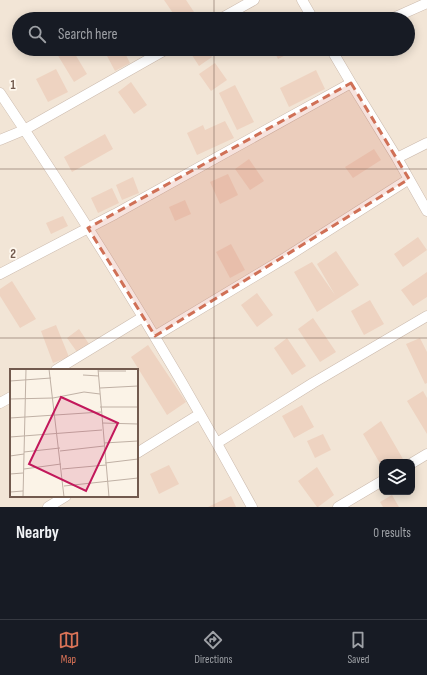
<!DOCTYPE html>
<style>
:root{--surface:#171b24;--page:#20242c;--text:#f1f3f6;--muted:#9ea1a6;--line:#363941;--accent:#da7357}
body{margin:0;font-family:"Sofia Sans Condensed",sans-serif;background:var(--page);color:var(--text)}
.controls{position:absolute;right:12px;bottom:12px;display:grid;overflow:hidden;border-radius:8px;box-shadow:0 2px 10px #0003}
.controls button{width:36px;height:36px;display:grid;place-items:center;padding:0;border:0;border-bottom:1px solid var(--line);background:var(--surface);color:var(--text);font:20px sans-serif}
.list{margin:0;padding:0;list-style:none}
h2{display:flex;justify-content:space-between;align-items:center;height:52px;margin:0;padding:0 16px;font-size:17px}
h2 small{font-size:13px;font-weight:400;color:var(--muted)}
.icon{flex:none;width:22px;height:22px;fill:none;stroke:currentColor;stroke-width:2;stroke-linecap:round;stroke-linejoin:round}
.map{position:relative;flex:none;width:427px;height:507px;overflow:hidden}
.search{position:absolute;background:var(--surface);box-shadow:0 2px 10px #0003;left:12px;right:12px;top:12px;height:44px;display:flex;align-items:center;gap:10px;box-sizing:border-box;padding:0 14px;border-radius:22px;color:var(--muted);font-size:15px}
.sheet{height:112px;background:var(--surface)}
nav{display:flex;justify-content:space-around;align-items:center;box-sizing:border-box;height:56px;border-top:1px solid var(--line);background:var(--surface);font-size:11px;color:var(--muted)}
nav a{display:grid;justify-items:center;gap:2px}
nav .on{color:var(--accent)}
.map>svg:first-child{display:block}
.residential{fill:#f2e5d6;fill-rule:evenodd}
.building{fill:#eed3c1}
.lines{fill:none;stroke-linecap:round;stroke-linejoin:round}
.minor-casing{stroke:#ccbbae;stroke-width:11}
.minor{stroke:#fff;stroke-width:10}
.marked{fill:#d07056;fill-opacity:0.2;stroke:#d07056;stroke-width:3;stroke-dasharray:8 5;stroke-linejoin:round}
.grid{fill:none;stroke:#725a4e;stroke-width:1;stroke-opacity:0.55}
.inset-road{fill:none;stroke:#c0b1a5;stroke-width:1}
.view{fill:#c2185b;fill-opacity:0.15;stroke:#c2185b;stroke-width:2}
.inset-edge{fill:none;stroke:#725a4e;stroke-width:2}
.grid-label{font-size:13px;text-anchor:middle;font-weight:bold;fill:#725a4e;stroke:#fef7ed;stroke-width:3.5;stroke-linejoin:round;paint-order:stroke}
</style>
<div class="map">
<svg width="427" height="507" viewBox="0 0 427 507">
<rect width="100%" height="100%" fill="#fbf3e7"/>
<!-- residential -->
<path class="residential" d="M0 0H427V507H0ZM19 19H408V49H19ZM11 370H137V496H11ZM382 462H412V492H382Z"/>
<!-- building -->
<path class="building" d="M164 0H186L194 12 183 19H177Z
M54 49H72L87 74 74 82Z
M116 49H123L130 63 115 71 106 54Z
M188 49H206L212 57 199 66Z
M273 49H297L278 59Z
M215 63 227 80 211 91 199 74Z
M56 69 68 92 48 102 36 79Z
M316 70 325 89 289 107 280 88Z
M131 82 147 105 134 114 118 92Z
M235 85 254 122 237 130 219 93Z
M225 121 234 138 197 155 187 133 203 125 205 130Z
M105 134 113 149 72 172 64 157Z
M374 149 381 160 353 178 345 167Z
M249 159 264 181 250 190 235 169Z
M228 174 238 195 220 204 210 182Z
M133 177 139 193 122 200 116 185Z
M112 188 119 203 98 213 91 198Z
M185 200 191 214 175 221 169 207Z
M63 216 68 226 51 234 46 223Z
M418 237 427 250 403 267 394 254Z
M231 244 245 270 230 278 216 252Z
M336 251 359 285 317 312 294 272 312 262 335 295 317 264Z
M427 272V297L413 306 401 290Z
M12 281 36 319 20 328 0 296V289Z
M257 293 273 315 257 327 241 305Z
M370 300 384 324 364 335 351 311Z
M313 318 336 352 320 362 298 329Z
M56 325 69 357 53 363 41 331Z
M79 329 89 344 77 352 67 338Z
M287 338 306 366 292 375 274 348Z
M420 338 427 352V383L425 384 406 344Z
M148 345 186 402 167 415 131 357Z
M423 391 427 398V434L407 401Z
M302 405 314 427 294 438 282 416Z
M381 421 403 459 397 462H382V467L363 434Z
M323 434 331 450 315 458 307 441Z
M169 465 179 484 159 494 150 474Z
M317 467 334 495 318 507H317L298 481Z
M392 495 399 507H383L380 502Z
M231 496 236 507H208Z"/>
<g class="lines">
<defs>
<path id="minor" d="M302 0 313 19
M220 19 254 0
M391 19 427 3
M331 49 351 83 397 158 427 211
M0 93C90 227 175 365 252 507
M0 140 24 130 167 49
M397 158 427 143
M0 274 115 214 351 83
M155 336 285 258 409 179
M56 370 143 317
M0 403 11 397
M217 443 313 383 427 316
M137 453 200 414
M412 463 427 454
M48 507 66 496
M338 507 382 481"/>
</defs>
<!-- minor casing -->
<use href="#minor" class="minor-casing"/>
<!-- minor -->
<use href="#minor" class="minor"/>
</g>
<!-- marked area -->
<path class="marked" d="M351 83 409 179 155 336 88 228Z"/>
<!-- grid -->
<path class="grid" d="M214 0V19M214 49V507M0 169H427M0 338H427"/>
<!-- overview -->
<g transform="translate(10 369)">
<rect width="128" height="128" fill="#fbf3e7"/>
<path class="inset-road" d="M39 0 54 128M88 0 99 128M88 2H116M73 6 89 7M0 12 41 9M90 19 128 17M0 30 43 29 74 23 90 25M90 38H128M0 49 91 43M92 54 128 55M0 68 92 61M94 74 128 72M50 82 94 77M14 83 50 79M0 87 14 85M95 94 128 90M14 100 51 95M52 100 96 96M0 105 13 104M54 117 128 109M0 123 13 122M13 128 16 0"/>
<path class="view" d="M51 28 108 54 76 122 19 95Z"/>
<rect width="128" height="128" class="inset-edge"/>
</g>
<g class="grid-label">
<text x="13" y="89">1</text>
<text x="13" y="258">2</text>
</g>
</svg>
<div class="controls">
<button><svg class="icon" aria-label="layers" viewBox="0 0 24 24"><path d="M12 4l9 5-9 5-9-5zM3 14l9 5 9-5"/></svg></button>
</div>
<div class="search"><svg class="icon" aria-label="search" viewBox="0 0 24 24"><circle cx="10" cy="10" r="6"/><path d="M15 15l6 6"/></svg>Search here</div>
</div>
<section class="sheet">
<h2>Nearby<small>0 results</small></h2>
<ul class="list">
</ul>
</section>
<nav>
<a class="on"><svg class="icon" aria-label="map" viewBox="0 0 24 24"><path d="M3 6l6-2 6 2 6-2v14l-6 2-6-2-6 2zM9 4v14M15 6v14"/></svg>Map</a>
<a><svg class="icon" aria-label="directions" viewBox="0 0 24 24"><path d="M12 3l9 9-9 9-9-9zM9 14v-3h6M13 9l2 2-2 2"/></svg>Directions</a>
<a><svg class="icon" aria-label="saved" viewBox="0 0 24 24"><path d="M7 4h10v16l-5-4-5 4z"/></svg>Saved</a>
</nav>
